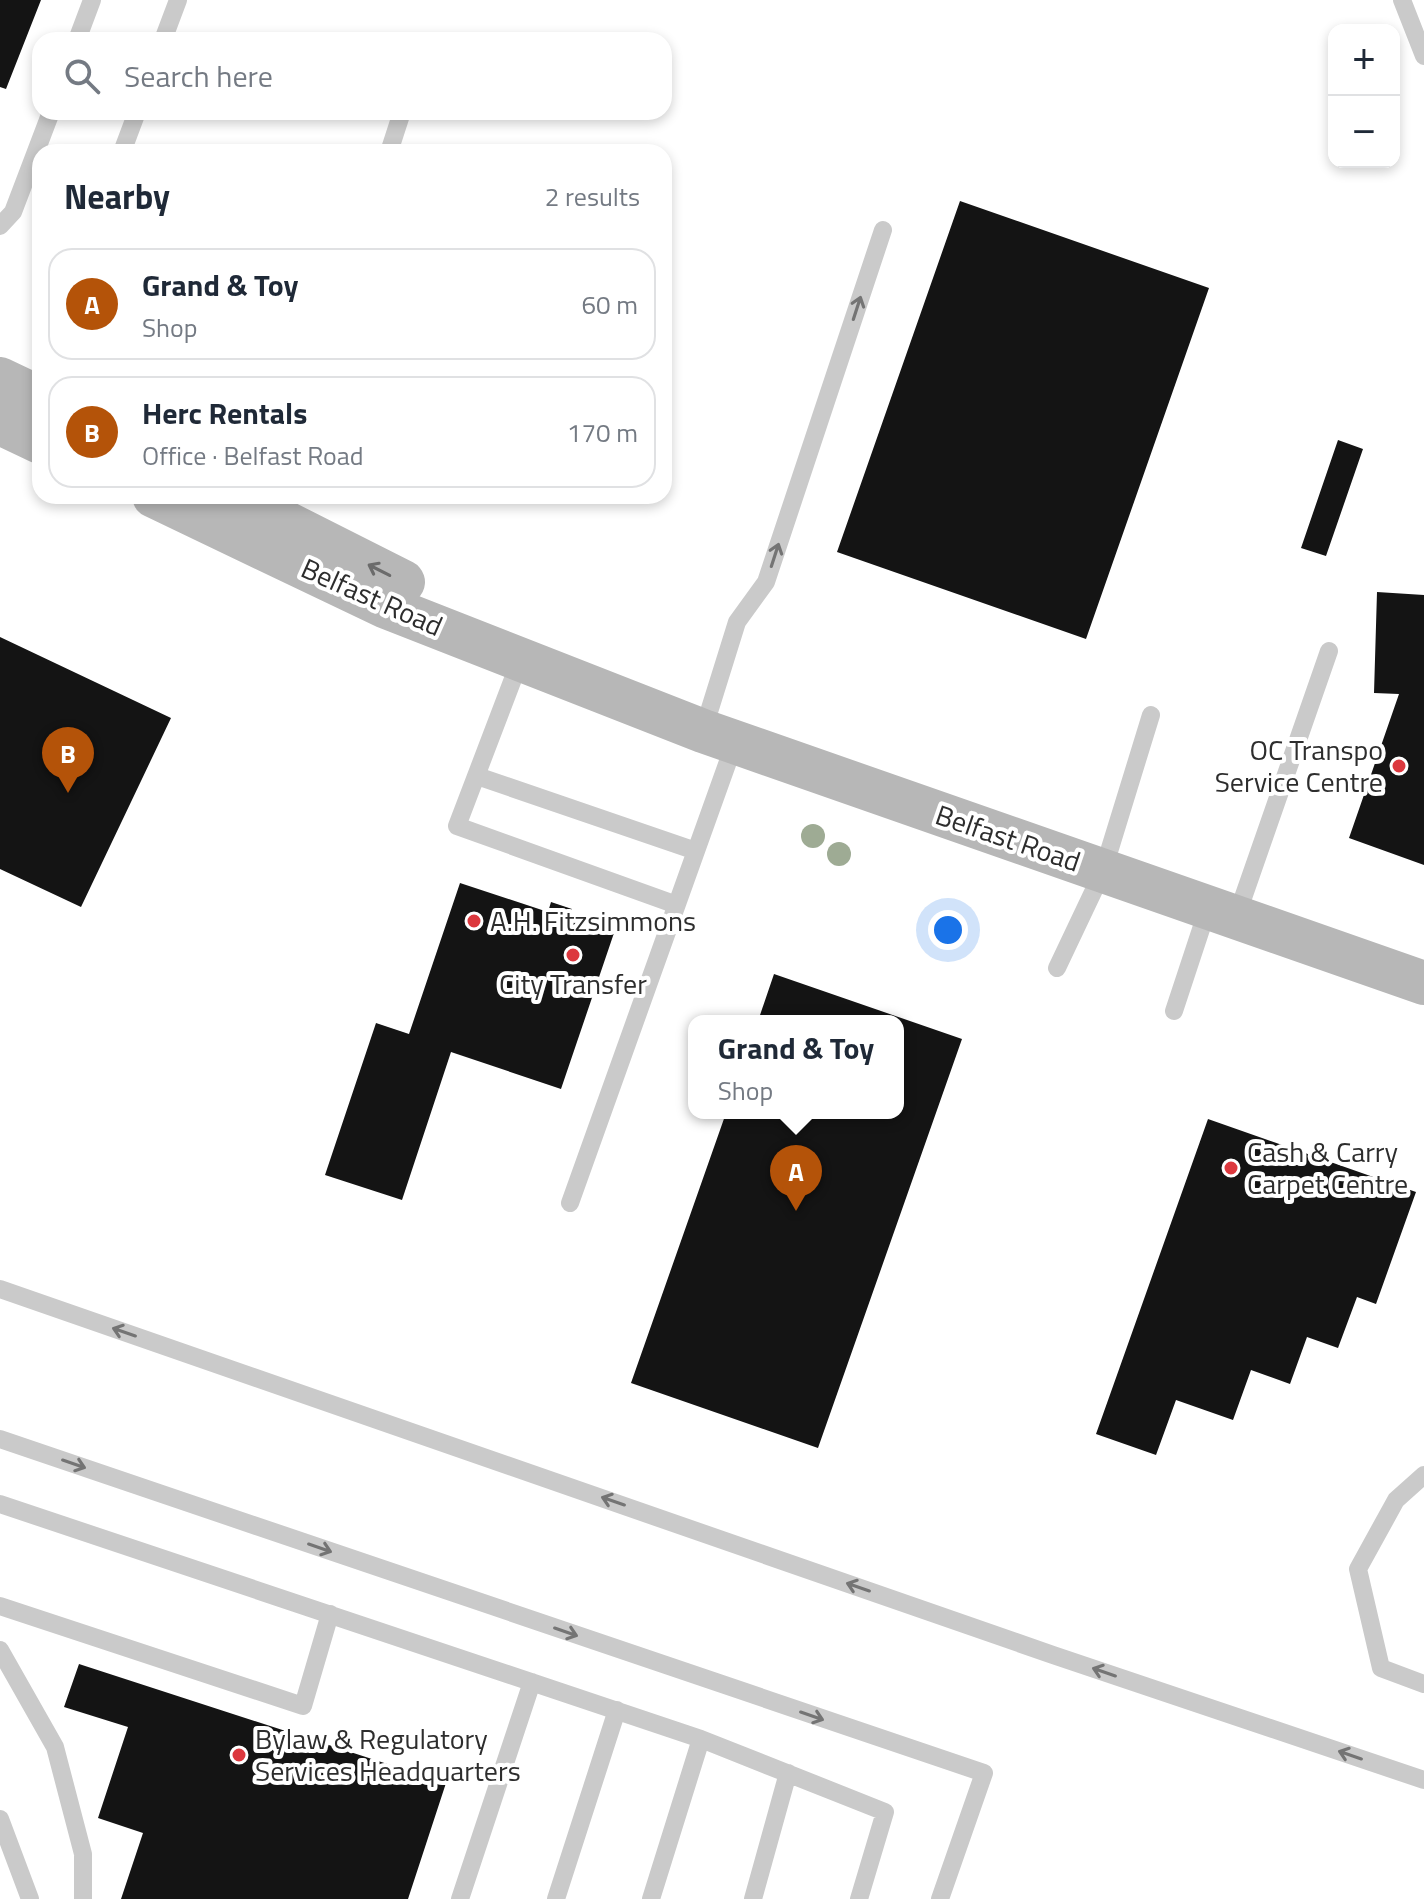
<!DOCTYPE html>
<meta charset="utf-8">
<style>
:root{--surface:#fff;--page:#f6f6f7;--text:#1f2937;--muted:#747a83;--line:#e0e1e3;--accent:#b45309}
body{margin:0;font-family:"Titillium Web",sans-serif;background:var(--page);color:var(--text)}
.controls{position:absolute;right:24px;top:24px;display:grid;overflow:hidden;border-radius:16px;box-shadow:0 4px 12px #0003}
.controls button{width:72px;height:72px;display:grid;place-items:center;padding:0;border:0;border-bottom:2px solid var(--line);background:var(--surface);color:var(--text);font:40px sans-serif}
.you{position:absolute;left:948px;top:930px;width:28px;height:28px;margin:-20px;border:6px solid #fff;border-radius:50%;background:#1a73e8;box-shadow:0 0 0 12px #1a73e833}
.badge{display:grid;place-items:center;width:52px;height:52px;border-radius:50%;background:var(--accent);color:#fff;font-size:26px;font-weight:700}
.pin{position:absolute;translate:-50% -66px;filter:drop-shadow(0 2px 4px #0008)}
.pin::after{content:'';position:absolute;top:42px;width:28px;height:24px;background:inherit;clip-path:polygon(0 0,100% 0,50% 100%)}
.popup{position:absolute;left:688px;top:1015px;width:216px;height:104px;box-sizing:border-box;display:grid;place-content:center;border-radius:16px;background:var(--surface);filter:drop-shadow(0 2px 6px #0005);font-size:26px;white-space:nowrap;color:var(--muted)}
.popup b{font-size:30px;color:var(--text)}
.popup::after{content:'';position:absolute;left:50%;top:100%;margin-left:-16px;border:16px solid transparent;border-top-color:var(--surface)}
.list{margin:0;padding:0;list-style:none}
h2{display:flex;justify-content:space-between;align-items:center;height:104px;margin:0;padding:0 32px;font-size:34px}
h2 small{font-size:26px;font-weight:400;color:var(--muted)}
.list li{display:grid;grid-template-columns:52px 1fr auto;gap:24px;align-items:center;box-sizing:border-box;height:112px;margin:0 16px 16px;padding:0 16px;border:2px solid var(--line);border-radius:24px}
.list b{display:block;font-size:30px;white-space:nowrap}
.list p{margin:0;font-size:26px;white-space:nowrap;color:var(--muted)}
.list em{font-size:26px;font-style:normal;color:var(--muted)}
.icon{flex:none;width:44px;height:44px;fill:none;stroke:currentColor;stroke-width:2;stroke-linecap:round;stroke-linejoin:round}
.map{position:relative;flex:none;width:1424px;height:1899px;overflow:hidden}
.search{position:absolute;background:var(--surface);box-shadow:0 4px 12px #0003;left:32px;top:32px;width:640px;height:88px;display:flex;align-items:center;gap:20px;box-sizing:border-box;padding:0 28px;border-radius:24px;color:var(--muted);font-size:30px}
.panel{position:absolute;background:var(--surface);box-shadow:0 4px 12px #0003;left:32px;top:144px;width:640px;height:360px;border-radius:24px}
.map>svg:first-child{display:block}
.building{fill:#141414}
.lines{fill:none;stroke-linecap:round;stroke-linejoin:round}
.lane{stroke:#cacaca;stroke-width:18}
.secondary{stroke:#b7b7b7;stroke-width:44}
.tree{fill:#9eab94}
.oneway{stroke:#747474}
.oneway2{stroke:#6b6b6b}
.poi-dot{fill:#dc383e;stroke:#fff;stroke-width:3}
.labels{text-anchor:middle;stroke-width:8;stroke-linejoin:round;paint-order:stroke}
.street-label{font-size:28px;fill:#2d2d2d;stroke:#fff}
.poi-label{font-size:28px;fill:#2d2d2d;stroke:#fff;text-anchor:start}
</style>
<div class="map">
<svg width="1424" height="1899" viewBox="0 0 1424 1899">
<rect width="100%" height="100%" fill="#fff"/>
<!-- building -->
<path class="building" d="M0 0H41L6 89 0 87Z
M960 201 1209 288 1086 639 837 552Z
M1338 440 1363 449 1326 556 1301 548Z
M1377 592 1424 595V865L1349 838 1399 694 1374 693Z
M0 637 171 718 81 907 0 869Z
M460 883 548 912 551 902 572 909 569 919 614 933 561 1089 451 1052 402 1200 325 1175 376 1023 409 1034Z
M774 974 962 1039 818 1448 631 1383 726 1113H898V1021H758Z
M1208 1119 1416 1192 1376 1304 1357 1297 1338 1348 1307 1337 1290 1384 1251 1370 1233 1420 1176 1400 1156 1455 1096 1434Z
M79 1664 446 1783 408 1899H121L143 1833 98 1818 128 1727 64 1707Z"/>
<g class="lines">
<!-- lane -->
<path class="lane" d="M1402 0 1424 56
M77 40 92 0
M163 40 178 0
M122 152 137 112
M389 152 402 112
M0 226 13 212 51 112
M521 658 457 826 674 904
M703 731 737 622 766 582 883 230
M477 776 693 850
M1236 918 1329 651
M1057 968 1103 871 1151 715
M1174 1011 1208 908
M570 1203 735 742
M0 1289 1053 1655 1424 1780
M0 1439 984 1773 940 1899
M1424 1475 1396 1500 1358 1569 1381 1668 1424 1684
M0 1504 701 1739
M0 1606 303 1706 330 1614
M0 1650 55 1747 83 1854V1899
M0 1819 30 1899
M460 1899 532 1682
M556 1899 617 1710
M651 1899 701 1739 885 1812 859 1899
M753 1899 788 1773"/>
<!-- secondary -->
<path class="secondary" d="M0 379 40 398
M0 423 40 442
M154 496 384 606 703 731 1424 983
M233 496 403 582"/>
</g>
<!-- trees -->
<g class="tree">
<circle cx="813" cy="836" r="12"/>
<circle cx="839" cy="854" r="12"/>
</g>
<!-- one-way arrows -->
<defs><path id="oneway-shaft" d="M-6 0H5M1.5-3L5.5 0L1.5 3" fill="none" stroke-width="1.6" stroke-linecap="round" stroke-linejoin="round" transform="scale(2)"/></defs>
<g class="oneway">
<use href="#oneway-shaft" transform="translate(857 308) rotate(-72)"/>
<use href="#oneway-shaft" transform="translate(775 555) rotate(-72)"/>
<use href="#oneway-shaft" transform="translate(124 1332) rotate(-161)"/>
<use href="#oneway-shaft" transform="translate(74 1464) rotate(19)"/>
<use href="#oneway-shaft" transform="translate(613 1501) rotate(-161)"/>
<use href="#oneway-shaft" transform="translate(320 1548) rotate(19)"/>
<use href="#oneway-shaft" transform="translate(858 1587) rotate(-161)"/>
<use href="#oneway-shaft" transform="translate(566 1632) rotate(19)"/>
<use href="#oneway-shaft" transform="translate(1104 1672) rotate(-161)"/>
<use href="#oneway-shaft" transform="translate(812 1716) rotate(19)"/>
<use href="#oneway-shaft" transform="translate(1350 1755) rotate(-161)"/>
</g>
<use class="oneway2" href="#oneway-shaft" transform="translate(379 570) rotate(-153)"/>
<!-- markers -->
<g class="poi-dot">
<circle cx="1399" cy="766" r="8"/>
<circle cx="474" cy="921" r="8"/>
<circle cx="573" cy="955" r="8"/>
<circle cx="1231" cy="1168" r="8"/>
<circle cx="239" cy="1755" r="8"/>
</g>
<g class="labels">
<!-- street labels -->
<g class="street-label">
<text transform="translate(372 597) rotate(24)" y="10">Belfast Road</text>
<text transform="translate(1008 838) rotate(19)" y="10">Belfast Road</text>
</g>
<!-- poi labels -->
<g class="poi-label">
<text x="1383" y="760" text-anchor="end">OC Transpo<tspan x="1383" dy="32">Service Centre</tspan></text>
<text x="490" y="931">A.H. Fitzsimmons</text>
<text x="573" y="994" text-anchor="middle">City Transfer</text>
<text x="1247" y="1162">Cash &amp; Carry<tspan x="1247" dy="32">Carpet Centre</tspan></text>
<text x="255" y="1749">Bylaw &amp; Regulatory<tspan x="255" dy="32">Services Headquarters</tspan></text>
</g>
</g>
</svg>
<div class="controls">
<button>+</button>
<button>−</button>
</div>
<div class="you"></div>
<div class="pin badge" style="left:796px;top:1211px">A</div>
<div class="popup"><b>Grand &amp; Toy</b>Shop</div>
<div class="pin badge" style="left:68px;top:793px">B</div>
<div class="search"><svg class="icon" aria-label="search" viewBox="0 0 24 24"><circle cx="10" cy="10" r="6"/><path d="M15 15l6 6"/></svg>Search here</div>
<section class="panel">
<h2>Nearby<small>2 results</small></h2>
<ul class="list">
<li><span class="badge">A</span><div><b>Grand &amp; Toy</b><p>Shop</p></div><em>60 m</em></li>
<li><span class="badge">B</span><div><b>Herc Rentals</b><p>Office · Belfast Road</p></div><em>170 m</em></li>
</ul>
</section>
</div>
